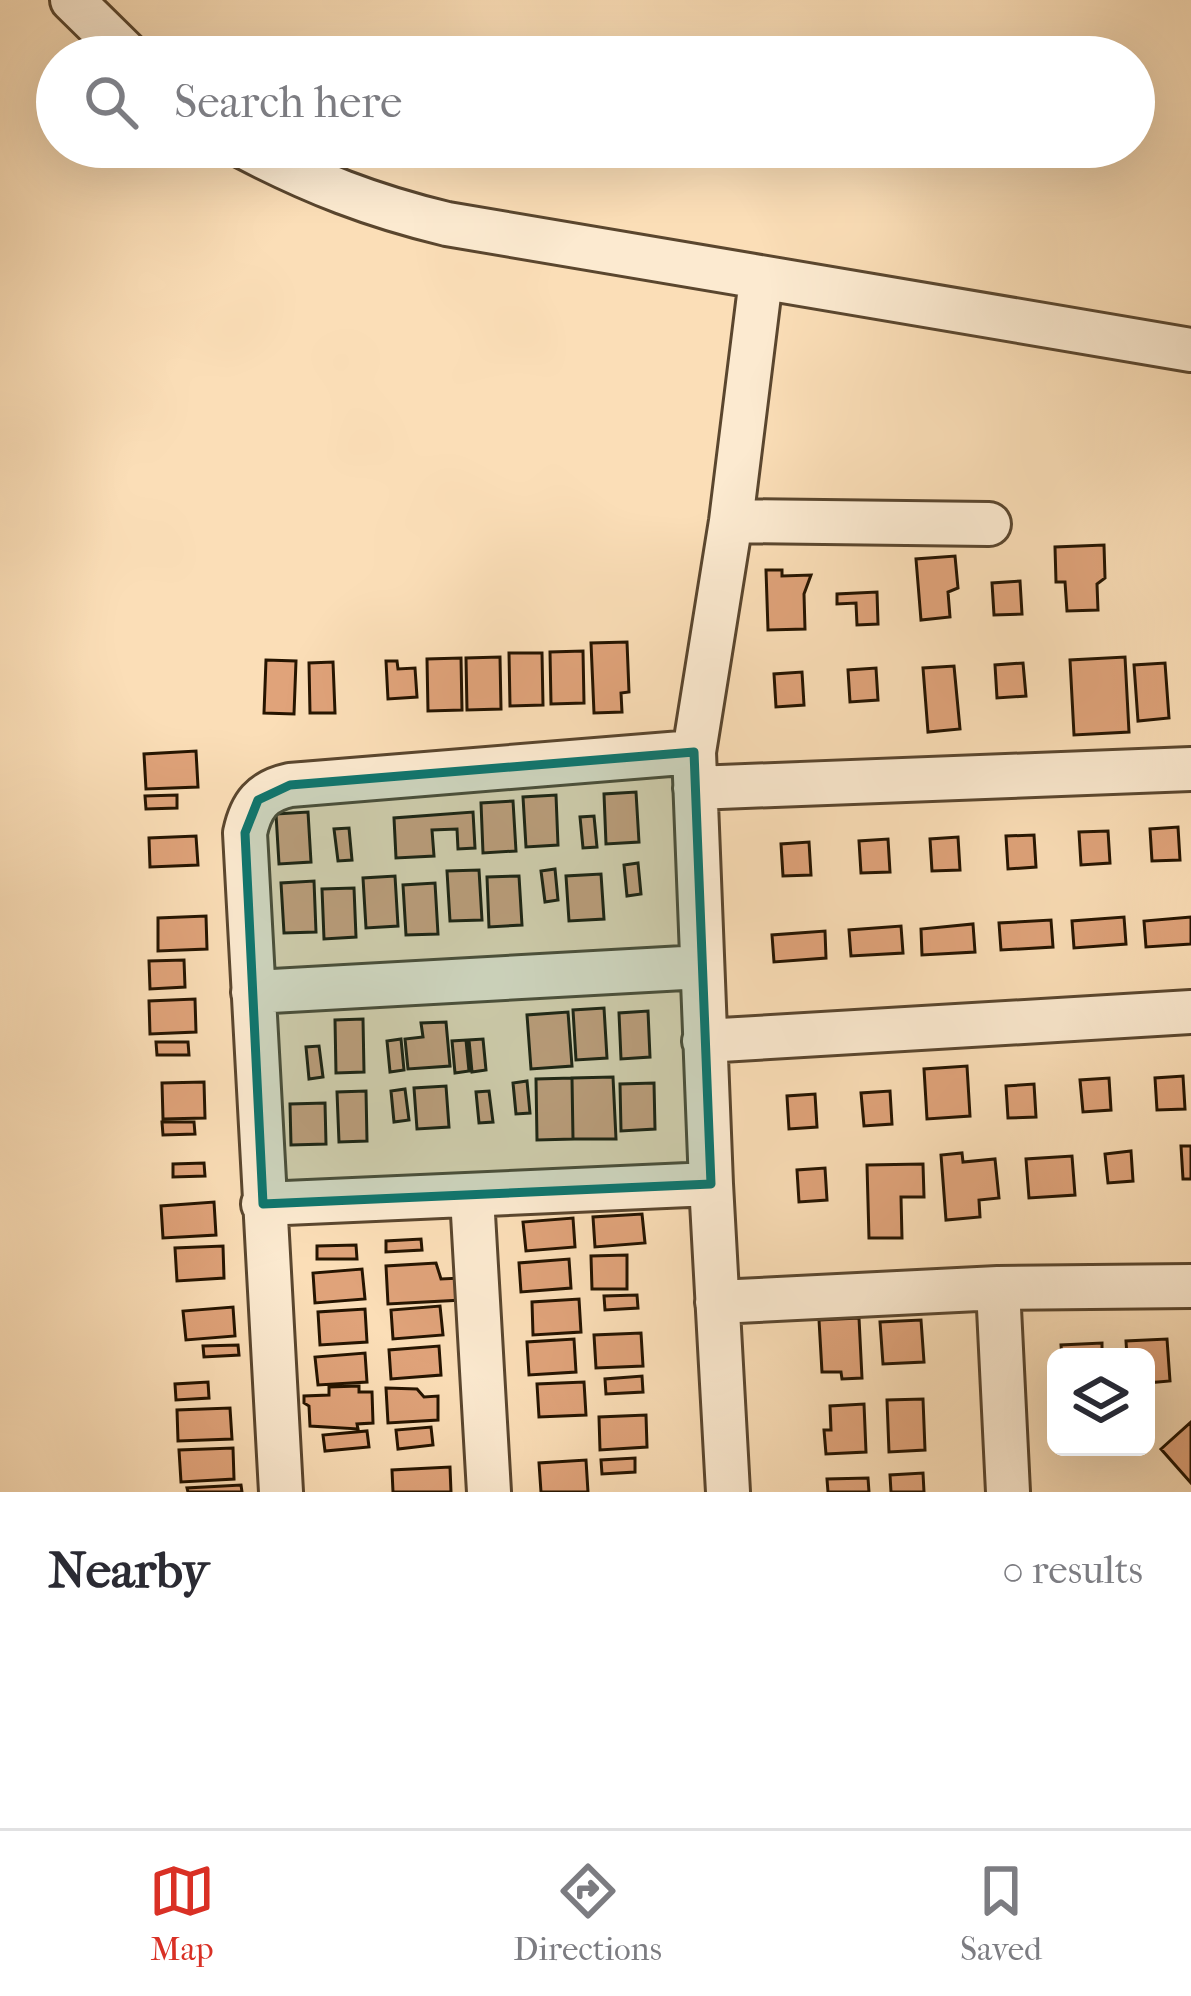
<!DOCTYPE html>
<style>
:root{--surface:#fff;--page:#f7f7f7;--text:#2b2b33;--muted:#7c7c81;--line:#e1e1e2;--accent:#d93025}
body{margin:0;font-family:"IM FELL French Canon",serif;background:var(--page);color:var(--text)}
.controls{position:absolute;right:36px;bottom:36px;display:grid;overflow:hidden;border-radius:18px;box-shadow:0 12px 48px #0002}
.controls button{width:108px;height:108px;display:grid;place-items:center;padding:0;border:0;border-bottom:3px solid var(--line);background:var(--surface);color:var(--text);font:60px sans-serif}
.list{margin:0;padding:0;list-style:none}
h2{display:flex;justify-content:space-between;align-items:center;height:156px;margin:0;padding:0 48px;font-size:51px}
h2 small{font-size:39px;font-weight:400;color:var(--muted)}
.icon{flex:none;width:66px;height:66px;fill:none;stroke:currentColor;stroke-width:2;stroke-linecap:round;stroke-linejoin:round}
.map{position:relative;flex:none;width:1191px;height:1492px;overflow:hidden}
.search{position:absolute;background:var(--surface);box-shadow:0 12px 48px #0002;left:36px;right:36px;top:36px;height:132px;display:flex;align-items:center;gap:30px;box-sizing:border-box;padding:0 42px;border-radius:66px;color:var(--muted);font-size:45px}
.sheet{height:336px;background:var(--surface)}
nav{display:flex;justify-content:space-around;align-items:center;box-sizing:border-box;height:168px;border-top:3px solid var(--line);background:var(--surface);font-size:33px;color:var(--muted)}
nav a{display:grid;justify-items:center;gap:6px}
nav .on{color:var(--accent)}
.map>svg:first-child{display:block}
.building{fill:#e0a37a;stroke:#251400;stroke-width:3}
.lines{fill:none;stroke-linecap:round;stroke-linejoin:round}
.minor-casing{stroke:#5a462e;stroke-width:48}
.minor{stroke:#fcead0;stroke-width:42}
.marked{fill:#0f766e;fill-opacity:0.2;stroke:#0f766e;stroke-width:9;stroke-linejoin:round}
</style>
<div class="map">
<svg width="1191" height="1492" viewBox="0 0 1191 1492">
<rect width="100%" height="100%" fill="#fbdeb7"/>
<filter id="stains"><feTurbulence type="fractalNoise" baseFrequency=".00167" numOctaves="4"/><feColorMatrix values="0 0 0 0 .2 0 0 0 0 .09 0 0 0 0 .02 0 0 0 .5 -.17"/></filter>
<radialGradient id="worn" r=".72"><stop offset=".6" stop-color="#630" stop-opacity="0"/><stop offset="1" stop-color="#630" stop-opacity=".3"/></radialGradient>
<!-- building -->
<path class="building" d="M1104 545 1105 578 1097 584 1098 610 1067 611 1065 582H1056L1055 547Z
M955 556 958 588 948 592 950 617 921 620 916 559Z
M766 570H782V576L811 575 804 594 805 629 768 630Z
M1020 581 1022 614 994 615 992 583Z
M877 592 878 624 857 625 856 603 837 604V594Z
M627 642 629 692 621 693 622 712 594 713 591 643Z
M583 651 584 703 551 704 550 652Z
M509 653H542L543 705 510 706Z
M500 657 501 709 467 710 466 658Z
M1125 657 1129 732 1074 735 1070 660Z
M461 658 462 710 428 711 427 659Z
M266 660 296 661 294 714 264 713Z
M386 661H397L398 669 415 668 417 697 388 699Z
M333 662 335 713H310L309 663Z
M1023 663 1026 696 997 698 995 665Z
M1165 663 1169 718 1138 721 1134 665Z
M954 666 960 729 928 732 923 668Z
M876 668 878 700 850 702 848 670Z
M802 672 804 705 776 707 774 674Z
M196 751 198 787 146 789 144 754Z
M636 792 639 842 606 844 604 794Z
M177 795V808L146 809 145 796Z
M556 795 558 845 526 847 523 797Z
M513 801 516 851 483 853 481 803Z
M308 812 311 862 279 864 276 814Z
M473 812 475 848 458 849 457 829 432 830 434 856 396 858 394 818Z
M594 816 597 847 583 848 580 817Z
M1178 827 1180 860 1152 861 1150 829Z
M349 828 352 860 338 861 334 829Z
M1108 831 1110 863 1081 865 1079 832Z
M1034 835 1036 867 1008 869 1006 836Z
M196 836 198 865 150 867 149 838Z
M958 837 960 870 932 871 930 839Z
M888 839 890 872 861 873 859 841Z
M809 842 811 875 783 876 781 844Z
M638 863 641 894 627 896 624 865Z
M555 869 558 900 545 902 541 871Z
M479 870 482 920 450 921 447 871Z
M601 874 604 919 569 921 566 876Z
M395 876 398 926 366 928 363 878Z
M519 876 522 925 489 927 487 877Z
M314 881 316 932 284 933 281 883Z
M435 883 438 934 406 935 403 885Z
M354 888 356 937 324 939 322 889Z
M206 916 207 949 158 951V918Z
M1124 917 1126 944 1074 948 1072 921Z
M1191 917V944L1146 947 1144 921Z
M1051 920 1053 947 1001 950 999 923Z
M973 924 975 952 922 955 921 929Z
M901 926 903 953 851 956 849 930Z
M825 931 826 958 774 962 772 935Z
M184 960 185 987 150 989 149 961Z
M195 999 196 1032 150 1034 149 1001Z
M604 1008 607 1058 576 1060 573 1010Z
M648 1011 650 1057 621 1059 619 1013Z
M568 1012 572 1066 531 1069 527 1015Z
M363 1019 364 1072 336 1073 335 1020Z
M446 1022 450 1066 408 1069 405 1039 423 1037 421 1023Z
M401 1039 404 1070 390 1072 387 1041Z
M483 1039 486 1070 472 1072 469 1040Z
M466 1040 469 1071 455 1073 452 1041Z
M156 1042H188L189 1055H157Z
M319 1046 323 1077 309 1079 306 1047Z
M967 1066 970 1116 927 1119 924 1069Z
M1183 1076 1185 1109 1157 1110 1155 1078Z
M613 1077 616 1139H573L572 1078Z
M572 1078 573 1139 537 1140 536 1079Z
M1109 1078 1111 1110 1083 1112 1080 1080Z
M527 1081 530 1113 516 1114 513 1083Z
M204 1082 205 1118 163 1119 162 1083Z
M654 1083 655 1129 621 1131 620 1084Z
M1034 1084 1036 1117 1008 1118 1006 1086Z
M446 1086 449 1127 417 1129 414 1088Z
M405 1089 409 1120 394 1122 391 1091Z
M366 1091 367 1141 339 1142 337 1092Z
M489 1091 493 1122 479 1123 476 1092Z
M890 1091 892 1124 864 1126 861 1093Z
M815 1094 817 1127 789 1129 787 1096Z
M325 1103 326 1144 291 1145 290 1104Z
M162 1122H194L195 1134 163 1135Z
M1181 1146H1191V1179H1183Z
M1131 1151 1133 1181 1108 1183 1105 1154Z
M962 1153 963 1162 995 1159 999 1198 979 1200 980 1217 946 1220 941 1155Z
M1072 1156 1075 1195 1029 1198 1026 1159Z
M204 1163 205 1176 173 1177V1164Z
M923 1164 924 1197H901L902 1238H869L867 1165Z
M825 1168 827 1200 799 1202 797 1170Z
M214 1202 216 1235 163 1238 161 1206Z
M642 1214 645 1243 595 1247 593 1217Z
M573 1218 575 1247 526 1251 523 1222Z
M421 1239 422 1250 386 1252V1241Z
M356 1245 357 1259H317V1246Z
M223 1246 224 1278 177 1281 175 1248Z
M627 1255V1289H592L591 1256Z
M569 1259 571 1288 521 1292 519 1263Z
M436 1263 441 1279 461 1278 462 1300 388 1304 386 1266Z
M362 1269 365 1299 315 1303 313 1273Z
M637 1295 638 1308 605 1310 604 1296Z
M579 1299 581 1332 533 1335 532 1302Z
M440 1306 443 1335 393 1339 391 1310Z
M233 1307 235 1336 186 1340 183 1311Z
M365 1309 367 1342 320 1345 318 1312Z
M859 1318 862 1378 842 1379 841 1372H822L819 1320Z
M921 1320 924 1362 883 1364 880 1322Z
M641 1333 643 1366 596 1368 594 1335Z
M574 1339 576 1372 529 1375 527 1342Z
M1167 1339 1170 1381 1146 1383V1357H1127L1126 1341Z
M1102 1343V1357H1062L1061 1345Z
M238 1345 239 1355 204 1357 203 1346Z
M439 1346 441 1375 391 1379 389 1350Z
M365 1353 367 1382 318 1385 315 1357Z
M642 1376 643 1392 606 1394 605 1379Z
M208 1382 209 1398 176 1400 175 1384Z
M584 1382 586 1415 539 1417 537 1384Z
M359 1386V1392H372L373 1423 357 1424 358 1429 310 1426 309 1406 304 1403V1396L329 1395V1387Z
M386 1388 417 1389 424 1397 438 1396V1420L388 1423Z
M923 1399 925 1450 889 1452 887 1400Z
M864 1404 866 1452 826 1454 824 1430H831L830 1406Z
M230 1408 232 1439 178 1441 177 1410Z
M646 1415 647 1447 600 1450 599 1417Z
M1191 1422V1483L1161 1449Z
M431 1427 433 1445 398 1449 396 1430Z
M367 1431 369 1447 325 1451 323 1435Z
M233 1448 234 1479 181 1482 179 1450Z
M635 1458V1472L602 1474 601 1460Z
M586 1460 588 1492H541L539 1463Z
M450 1467 451 1492H393L392 1470Z
M923 1473 924 1492H891L890 1475Z
M868 1478 869 1492H828L827 1479Z
M241 1485 242 1492H188L187 1488Z"/>
<g class="lines">
<defs>
<path id="minor" d="M72 0 130 57
M244 147C313 183 372 206 447 224L1191 350
M731 521 989 524
M695 788 1191 769
M253 992 702 967
M704 1041 1191 1012
M472 1197 489 1492
M263 1204 711 1184
M998 1288 1008 1492
M717 1302 998 1288 1191 1286
M281 1492 245 833C251 805 262 791 290 785L694 752
M728 1492 711 1184 694 752 731 521 761 279"/>
</defs>
<!-- minor casing -->
<use href="#minor" class="minor-casing"/>
<!-- minor -->
<use href="#minor" class="minor"/>
</g>
<!-- marked area -->
<path class="marked" d="M694 752 711 1184 263 1204 245 833 258 800 290 785Z"/>
<rect width="100%" height="100%" filter="url(#stains)"/>
<rect width="100%" height="100%" fill="url(#worn)"/>
</svg>
<div class="controls">
<button><svg class="icon" aria-label="layers" viewBox="0 0 24 24"><path d="M12 4l9 5-9 5-9-5zM3 14l9 5 9-5"/></svg></button>
</div>
<div class="search"><svg class="icon" aria-label="search" viewBox="0 0 24 24"><circle cx="10" cy="10" r="6"/><path d="M15 15l6 6"/></svg>Search here</div>
</div>
<section class="sheet">
<h2>Nearby<small>0 results</small></h2>
<ul class="list">
</ul>
</section>
<nav>
<a class="on"><svg class="icon" aria-label="map" viewBox="0 0 24 24"><path d="M3 6l6-2 6 2 6-2v14l-6 2-6-2-6 2zM9 4v14M15 6v14"/></svg>Map</a>
<a><svg class="icon" aria-label="directions" viewBox="0 0 24 24"><path d="M12 3l9 9-9 9-9-9zM9 14v-3h6M13 9l2 2-2 2"/></svg>Directions</a>
<a><svg class="icon" aria-label="saved" viewBox="0 0 24 24"><path d="M7 4h10v16l-5-4-5 4z"/></svg>Saved</a>
</nav>
